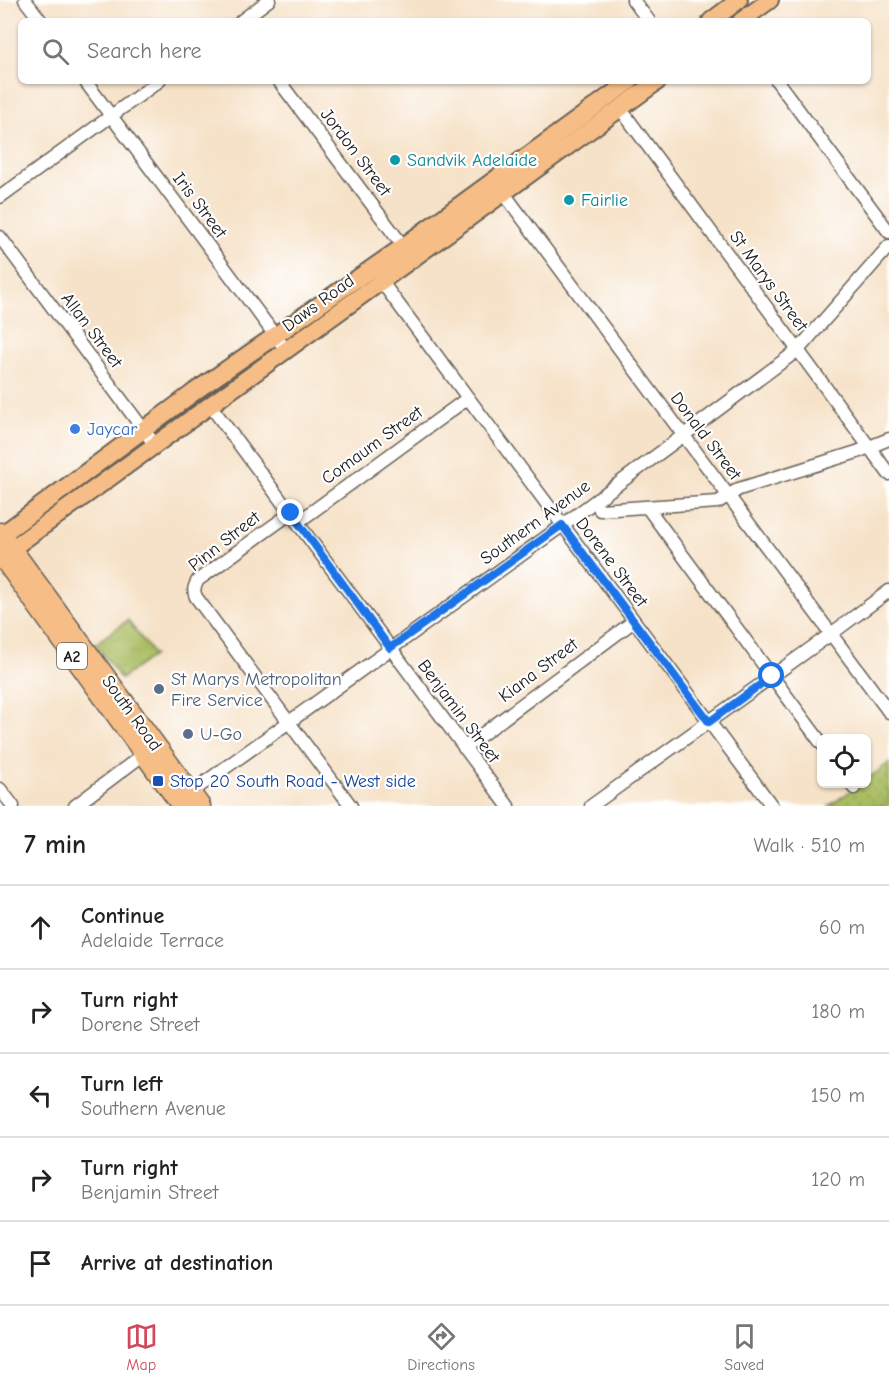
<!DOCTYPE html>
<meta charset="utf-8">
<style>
:root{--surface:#fff;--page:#f6f6f6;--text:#222;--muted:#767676;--line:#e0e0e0;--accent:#d1495b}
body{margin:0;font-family:"Comic Neue",sans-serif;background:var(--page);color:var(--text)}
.controls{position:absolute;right:18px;bottom:18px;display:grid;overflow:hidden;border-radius:9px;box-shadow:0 2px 4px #0004}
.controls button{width:54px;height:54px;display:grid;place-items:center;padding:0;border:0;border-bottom:2px solid var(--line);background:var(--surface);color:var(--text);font:30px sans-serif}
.stop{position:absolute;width:18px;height:18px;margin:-14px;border:4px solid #1a73e8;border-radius:50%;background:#fff}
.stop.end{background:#1a73e8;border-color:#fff;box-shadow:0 2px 6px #0008}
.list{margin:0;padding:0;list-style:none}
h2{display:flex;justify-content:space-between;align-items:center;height:78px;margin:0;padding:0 24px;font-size:26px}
h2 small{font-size:20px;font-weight:400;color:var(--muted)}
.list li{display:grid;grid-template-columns:39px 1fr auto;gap:18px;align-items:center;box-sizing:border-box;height:84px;padding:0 24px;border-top:2px solid var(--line)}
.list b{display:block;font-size:22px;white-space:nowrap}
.list p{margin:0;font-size:20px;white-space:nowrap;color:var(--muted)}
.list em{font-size:20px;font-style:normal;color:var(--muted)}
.icon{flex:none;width:33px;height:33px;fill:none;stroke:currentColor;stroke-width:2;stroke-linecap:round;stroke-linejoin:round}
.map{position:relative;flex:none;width:889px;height:806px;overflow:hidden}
.search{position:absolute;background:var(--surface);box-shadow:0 2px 4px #0004;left:18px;right:18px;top:18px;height:66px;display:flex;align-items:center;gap:15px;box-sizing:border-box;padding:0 21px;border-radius:9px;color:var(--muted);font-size:22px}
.sheet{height:498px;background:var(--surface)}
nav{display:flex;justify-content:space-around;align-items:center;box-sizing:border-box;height:84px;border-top:2px solid var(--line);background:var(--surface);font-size:16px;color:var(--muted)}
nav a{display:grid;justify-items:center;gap:3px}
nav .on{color:var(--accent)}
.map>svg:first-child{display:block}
.grass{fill:url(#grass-tufts);stroke:#626c3e;stroke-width:1.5}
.park{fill:url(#park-dots);stroke:#626c3e;stroke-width:1.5}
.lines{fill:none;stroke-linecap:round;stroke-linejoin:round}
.minor-casing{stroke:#686158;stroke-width:15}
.major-casing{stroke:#686158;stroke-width:20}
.highway-casing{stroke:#686158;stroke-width:21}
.minor{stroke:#fff;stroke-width:12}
.major{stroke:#f6be86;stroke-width:16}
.highway{stroke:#f6be86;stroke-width:18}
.route{stroke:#1a73e8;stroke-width:8}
.culture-dot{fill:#0f9aa8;stroke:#fff;stroke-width:2}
.shop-dot{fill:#3f7fe0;stroke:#fff;stroke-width:2}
.service-dot{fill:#5c6f8a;stroke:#fff;stroke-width:2}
.transit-dot{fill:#1a4fb4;stroke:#fff;stroke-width:2}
.labels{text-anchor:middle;stroke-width:4.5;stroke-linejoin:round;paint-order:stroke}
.shield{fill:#fff;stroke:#606060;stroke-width:1.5}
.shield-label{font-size:16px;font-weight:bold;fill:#1c1c1c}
.street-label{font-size:18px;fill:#1c1c1c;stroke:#fff}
.culture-label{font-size:18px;fill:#0d838f;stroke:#fff;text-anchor:start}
.shop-label{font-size:18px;fill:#366cbe;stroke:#fff;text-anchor:start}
.service-label{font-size:18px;fill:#4e5e75;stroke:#fff;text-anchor:start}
.transit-label{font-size:18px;fill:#164399;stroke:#fff;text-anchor:start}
</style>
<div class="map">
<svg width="889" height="806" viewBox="0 0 889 806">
<defs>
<pattern id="grass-tufts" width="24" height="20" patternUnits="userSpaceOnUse" patternTransform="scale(1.5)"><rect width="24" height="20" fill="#a9bc60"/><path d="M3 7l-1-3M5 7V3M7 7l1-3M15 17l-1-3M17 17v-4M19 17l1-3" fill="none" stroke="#91a153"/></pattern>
<pattern id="park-dots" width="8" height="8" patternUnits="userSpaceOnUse" patternTransform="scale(1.5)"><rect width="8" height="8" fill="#a9bc60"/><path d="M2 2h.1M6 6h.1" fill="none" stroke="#91a153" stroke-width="1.8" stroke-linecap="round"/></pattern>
</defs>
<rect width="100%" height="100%" fill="#fff"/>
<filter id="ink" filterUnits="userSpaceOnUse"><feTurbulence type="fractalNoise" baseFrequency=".0167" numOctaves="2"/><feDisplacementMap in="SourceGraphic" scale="12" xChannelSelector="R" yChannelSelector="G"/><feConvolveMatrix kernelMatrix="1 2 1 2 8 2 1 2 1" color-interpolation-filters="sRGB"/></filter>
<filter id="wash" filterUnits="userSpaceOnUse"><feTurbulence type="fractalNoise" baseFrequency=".008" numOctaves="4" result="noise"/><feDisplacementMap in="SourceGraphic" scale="24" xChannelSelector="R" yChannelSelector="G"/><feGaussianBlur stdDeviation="1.35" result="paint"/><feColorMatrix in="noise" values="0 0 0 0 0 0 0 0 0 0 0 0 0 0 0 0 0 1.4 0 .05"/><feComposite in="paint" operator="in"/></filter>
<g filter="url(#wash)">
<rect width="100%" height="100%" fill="#f6e2c8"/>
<!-- grass -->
<path class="grass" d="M128 620 154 655 121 679 95 644Z"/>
<!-- park -->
<path class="park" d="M889 763V806H829L860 784H866L867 779Z"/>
</g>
<g filter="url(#ink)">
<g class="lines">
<defs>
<path id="minor" d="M25 0 41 21
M633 0 649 21
M241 21 269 0
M85 81 286 350
M279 81 403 246
M777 81 889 232
M620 108 889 474
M500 188 889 712
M0 197 159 81
M0 237 155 445
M381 281 772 806
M210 405 508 806
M647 507 822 744
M600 510 718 502 739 489 857 452 889 439
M291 513 198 580C194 587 193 590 196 597L351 806
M298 522 468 398
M464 748 634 621
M851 784 854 788
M0 789 13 806
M186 796 563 525 798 350 889 246
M75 806 148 751
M591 806 831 634 889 591"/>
<path id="major" d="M711 21 739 0
M741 21 770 0
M0 536 197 390 401 248 630 81
M3 555 658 81"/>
<path id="highway" d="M0 532 201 806
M0 555 181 806"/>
</defs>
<!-- minor casing -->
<use href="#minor" class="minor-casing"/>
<!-- major casing -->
<use href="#major" class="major-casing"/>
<!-- highway casing -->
<use href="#highway" class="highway-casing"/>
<!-- minor -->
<use href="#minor" class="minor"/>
<!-- major -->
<use href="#major" class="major"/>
<!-- highway -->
<use href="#highway" class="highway"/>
</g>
</g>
<g class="lines" filter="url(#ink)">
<!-- route -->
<path class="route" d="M291 513 390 648 562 525 709 722 772 676"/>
</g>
<!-- markers -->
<g class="culture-dot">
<circle cx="395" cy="160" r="6"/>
<circle cx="569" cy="200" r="6"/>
</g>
<circle class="shop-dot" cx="75" cy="429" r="6"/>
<g class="service-dot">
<circle cx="159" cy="689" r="6"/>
<circle cx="188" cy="734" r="6"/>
</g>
<rect class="transit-dot" x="152" y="775" width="12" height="12" rx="3"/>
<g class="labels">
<!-- shield labels -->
<rect class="shield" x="57" y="643" width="30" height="26" rx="4.5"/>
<g class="shield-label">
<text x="72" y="662">A2</text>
</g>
<!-- street labels -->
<g class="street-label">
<text transform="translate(356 152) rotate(53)" y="6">Jordon Street</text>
<text transform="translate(200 205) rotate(53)" y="6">Iris Street</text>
<text transform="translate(769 281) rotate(54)" y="6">St Marys Street</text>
<text transform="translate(318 303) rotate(-36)" y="6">Daws Road</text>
<text transform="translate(92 330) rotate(53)" y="6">Allan Street</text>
<text transform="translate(706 436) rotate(53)" y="6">Donald Street</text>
<text transform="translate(372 445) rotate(-36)" y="6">Comaum Street</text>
<text transform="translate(535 522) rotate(-36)" y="6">Southern Avenue</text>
<text transform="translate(224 541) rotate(-38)" y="6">Pinn Street</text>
<text transform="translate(612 562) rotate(53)" y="6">Dorene Street</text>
<text transform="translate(538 670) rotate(-37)" y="6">Kiana Street</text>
<text transform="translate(459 711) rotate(53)" y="6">Benjamin Street</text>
<text transform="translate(132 713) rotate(54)" y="6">South Road</text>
</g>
<!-- culture labels -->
<g class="culture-label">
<text x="407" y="166">Sandvik Adelaide</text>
<text x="581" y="206">Fairlie</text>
</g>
<!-- shop labels -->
<g class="shop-label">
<text x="87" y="435">Jaycar</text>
</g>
<!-- service labels -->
<g class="service-label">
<text x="171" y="685">St Marys Metropolitan<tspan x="171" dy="21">Fire Service</tspan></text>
<text x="200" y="740">U-Go</text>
</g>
<!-- transit labels -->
<g class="transit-label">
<text x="170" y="787">Stop 20 South Road - West side</text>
</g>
</g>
</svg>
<div class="controls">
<button><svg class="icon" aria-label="locate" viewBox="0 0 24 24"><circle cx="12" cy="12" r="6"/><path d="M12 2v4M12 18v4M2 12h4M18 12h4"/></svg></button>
</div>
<div class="stop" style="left:772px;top:676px"></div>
<div class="stop end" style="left:291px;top:513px"></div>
<div class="search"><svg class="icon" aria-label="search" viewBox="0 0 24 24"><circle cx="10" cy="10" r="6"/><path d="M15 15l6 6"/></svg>Search here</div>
</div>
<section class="sheet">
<h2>7 min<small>Walk · 510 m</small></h2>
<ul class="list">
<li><svg class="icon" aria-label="ahead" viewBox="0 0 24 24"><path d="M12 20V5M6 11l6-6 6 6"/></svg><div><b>Continue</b><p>Adelaide Terrace</p></div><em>60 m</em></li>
<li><svg class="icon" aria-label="right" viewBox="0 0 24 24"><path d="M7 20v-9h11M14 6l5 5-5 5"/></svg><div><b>Turn right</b><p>Dorene Street</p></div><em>180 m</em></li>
<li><svg class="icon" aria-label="left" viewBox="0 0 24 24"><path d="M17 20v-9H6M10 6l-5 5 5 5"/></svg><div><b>Turn left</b><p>Southern Avenue</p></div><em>150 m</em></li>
<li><svg class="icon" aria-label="right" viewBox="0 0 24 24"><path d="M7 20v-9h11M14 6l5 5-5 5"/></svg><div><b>Turn right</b><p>Benjamin Street</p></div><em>120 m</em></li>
<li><svg class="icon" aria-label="arrive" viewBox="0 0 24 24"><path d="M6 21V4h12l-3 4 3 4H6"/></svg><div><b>Arrive at destination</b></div></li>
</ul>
</section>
<nav>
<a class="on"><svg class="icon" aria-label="map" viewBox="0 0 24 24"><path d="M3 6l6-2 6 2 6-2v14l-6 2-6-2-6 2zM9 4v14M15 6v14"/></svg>Map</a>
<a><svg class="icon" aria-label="directions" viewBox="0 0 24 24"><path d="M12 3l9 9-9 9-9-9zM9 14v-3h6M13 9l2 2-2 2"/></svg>Directions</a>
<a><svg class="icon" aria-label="saved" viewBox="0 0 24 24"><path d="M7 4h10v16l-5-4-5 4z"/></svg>Saved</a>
</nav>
